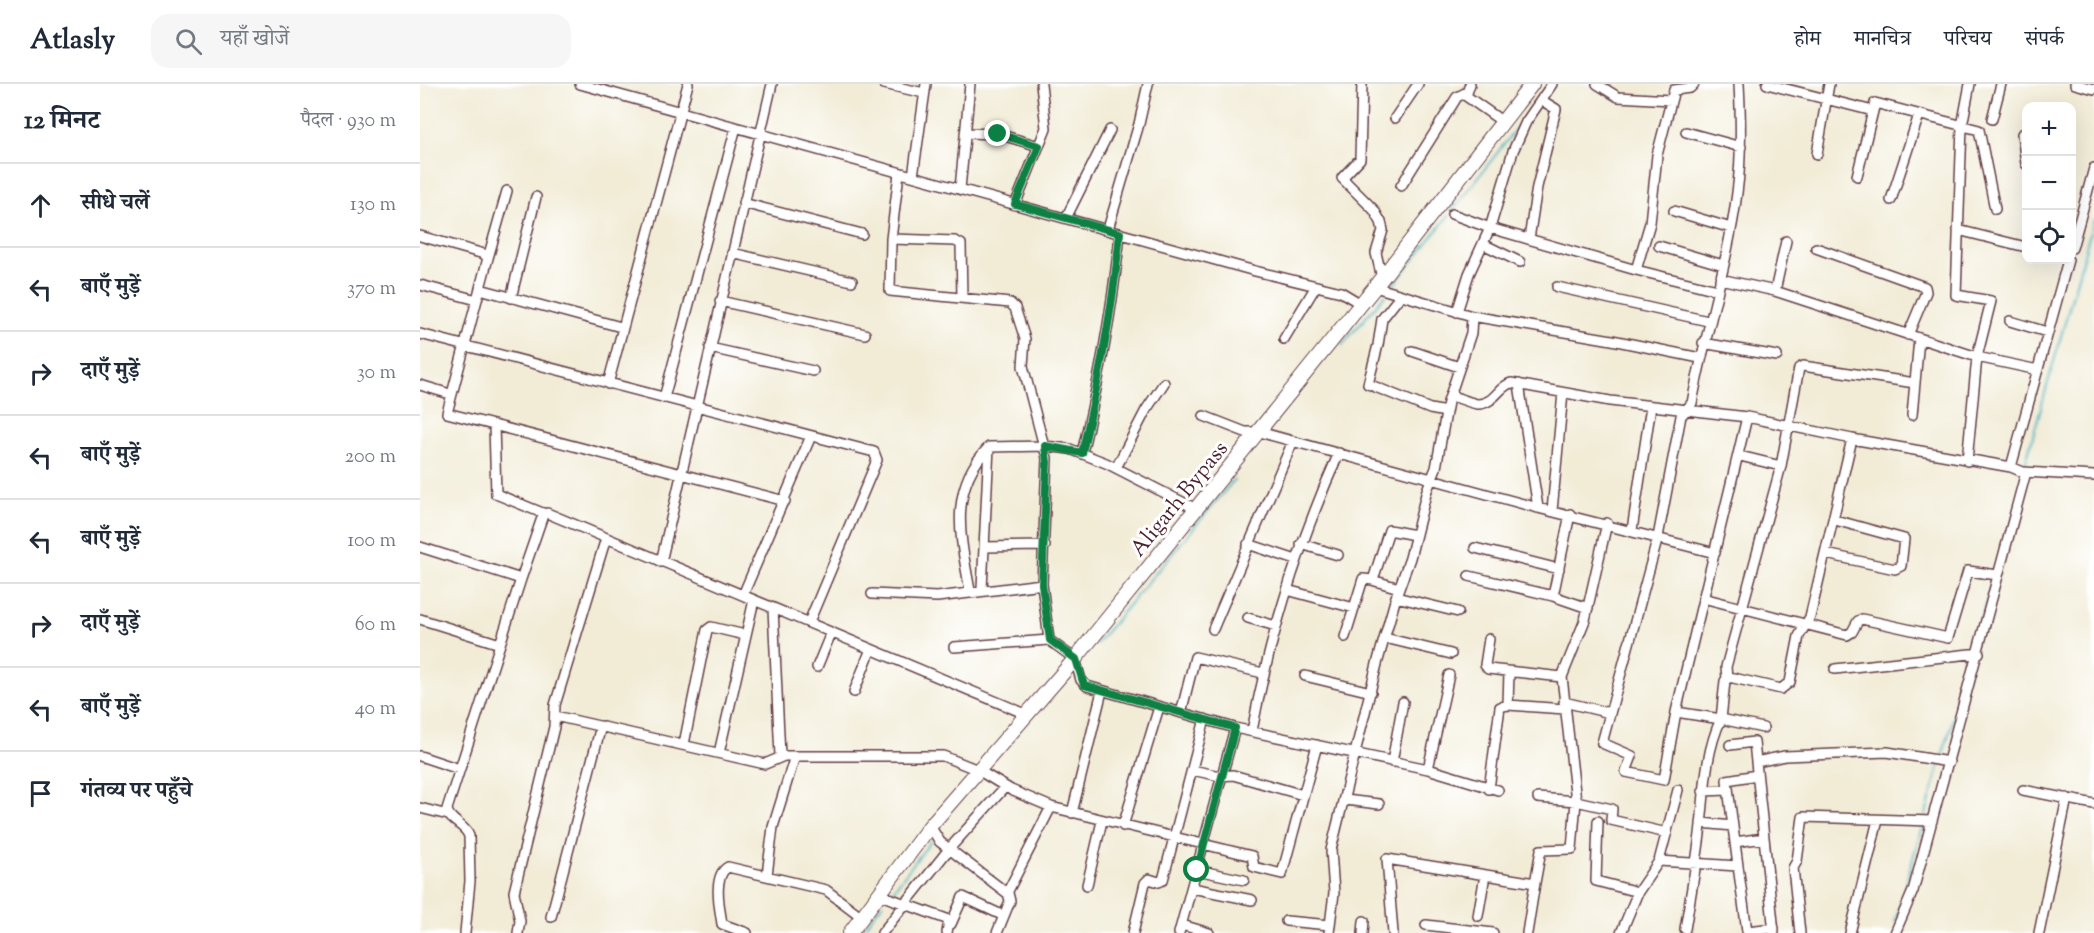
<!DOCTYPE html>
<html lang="hi">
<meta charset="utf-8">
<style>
:root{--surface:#fff;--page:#f6f6f7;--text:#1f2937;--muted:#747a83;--line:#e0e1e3}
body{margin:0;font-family:"Sorts Mill Goudy","Noto Serif Devanagari",serif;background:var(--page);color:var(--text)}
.controls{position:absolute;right:18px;top:18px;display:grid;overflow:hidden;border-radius:12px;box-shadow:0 6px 24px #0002}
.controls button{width:54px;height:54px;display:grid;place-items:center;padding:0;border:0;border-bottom:2px solid var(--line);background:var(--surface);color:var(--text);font:30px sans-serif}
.stop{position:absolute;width:18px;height:18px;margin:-14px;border:4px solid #0b8043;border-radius:50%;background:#fff}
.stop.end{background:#0b8043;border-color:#fff;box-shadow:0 2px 6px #0008}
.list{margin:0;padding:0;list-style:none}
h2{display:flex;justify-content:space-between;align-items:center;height:78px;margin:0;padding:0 24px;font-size:26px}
h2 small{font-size:20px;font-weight:400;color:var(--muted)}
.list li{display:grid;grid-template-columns:39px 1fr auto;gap:18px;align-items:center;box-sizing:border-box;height:84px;padding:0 24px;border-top:2px solid var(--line)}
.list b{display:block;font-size:22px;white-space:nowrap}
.list em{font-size:20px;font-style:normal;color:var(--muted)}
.icon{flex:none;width:33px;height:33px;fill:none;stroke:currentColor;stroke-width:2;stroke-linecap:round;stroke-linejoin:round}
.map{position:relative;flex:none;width:1674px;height:849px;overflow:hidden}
header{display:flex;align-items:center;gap:36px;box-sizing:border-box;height:84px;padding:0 30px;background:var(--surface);border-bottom:2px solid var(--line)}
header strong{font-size:28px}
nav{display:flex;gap:33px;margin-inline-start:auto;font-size:21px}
.search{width:420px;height:54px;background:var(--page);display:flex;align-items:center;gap:15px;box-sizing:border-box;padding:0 21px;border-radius:18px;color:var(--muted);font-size:22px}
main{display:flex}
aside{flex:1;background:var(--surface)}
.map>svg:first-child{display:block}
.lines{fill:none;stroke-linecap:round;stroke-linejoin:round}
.stream{stroke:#44b1c2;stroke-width:2}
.minor-casing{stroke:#633e45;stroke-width:12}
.highway-casing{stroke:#633e45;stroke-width:16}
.minor{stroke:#fff;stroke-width:9}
.highway{stroke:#fff;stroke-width:14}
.route{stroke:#0b8043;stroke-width:8}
.labels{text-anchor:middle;stroke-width:6;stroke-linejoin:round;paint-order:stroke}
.street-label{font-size:22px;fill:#4a1f2b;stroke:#fff}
</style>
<header>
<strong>Atlasly</strong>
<div class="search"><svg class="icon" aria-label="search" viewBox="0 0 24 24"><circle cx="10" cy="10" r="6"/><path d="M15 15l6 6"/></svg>यहाँ खोजें</div>
<nav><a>होम</a><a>मानचित्र</a><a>परिचय</a><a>संपर्क</a></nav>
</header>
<main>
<aside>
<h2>12 मिनट<small>पैदल · 930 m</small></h2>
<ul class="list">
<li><svg class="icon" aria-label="ahead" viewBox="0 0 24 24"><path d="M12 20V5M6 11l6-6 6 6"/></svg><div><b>सीधे चलें</b></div><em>130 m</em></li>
<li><svg class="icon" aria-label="left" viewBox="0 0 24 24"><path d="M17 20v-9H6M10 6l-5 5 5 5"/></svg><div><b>बाएँ मुड़ें</b></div><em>370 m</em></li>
<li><svg class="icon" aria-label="right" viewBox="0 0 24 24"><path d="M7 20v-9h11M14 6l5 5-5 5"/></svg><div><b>दाएँ मुड़ें</b></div><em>30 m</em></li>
<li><svg class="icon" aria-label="left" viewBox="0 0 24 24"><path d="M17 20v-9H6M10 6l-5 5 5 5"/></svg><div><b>बाएँ मुड़ें</b></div><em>200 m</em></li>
<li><svg class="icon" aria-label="left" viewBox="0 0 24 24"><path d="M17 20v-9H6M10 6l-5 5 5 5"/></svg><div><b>बाएँ मुड़ें</b></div><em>100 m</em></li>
<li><svg class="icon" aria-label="right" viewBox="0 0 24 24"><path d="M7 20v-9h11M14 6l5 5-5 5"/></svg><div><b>दाएँ मुड़ें</b></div><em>60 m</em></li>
<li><svg class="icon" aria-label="left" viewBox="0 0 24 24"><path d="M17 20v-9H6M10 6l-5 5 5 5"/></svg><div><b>बाएँ मुड़ें</b></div><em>40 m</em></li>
<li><svg class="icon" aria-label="arrive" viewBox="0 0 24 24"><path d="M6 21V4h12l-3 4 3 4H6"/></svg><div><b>गंतव्य पर पहुँचे</b></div></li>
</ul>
</aside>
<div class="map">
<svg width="1674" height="849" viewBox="0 0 1674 849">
<rect width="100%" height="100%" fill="#fff"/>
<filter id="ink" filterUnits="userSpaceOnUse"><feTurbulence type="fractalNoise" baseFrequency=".0167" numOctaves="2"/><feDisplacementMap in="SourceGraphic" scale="12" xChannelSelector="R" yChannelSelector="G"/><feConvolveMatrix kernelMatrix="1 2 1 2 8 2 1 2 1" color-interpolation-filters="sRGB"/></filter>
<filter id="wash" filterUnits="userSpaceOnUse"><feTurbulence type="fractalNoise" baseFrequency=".008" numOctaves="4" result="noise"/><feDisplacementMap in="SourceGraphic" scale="24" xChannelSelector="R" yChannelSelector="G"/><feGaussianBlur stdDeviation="1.35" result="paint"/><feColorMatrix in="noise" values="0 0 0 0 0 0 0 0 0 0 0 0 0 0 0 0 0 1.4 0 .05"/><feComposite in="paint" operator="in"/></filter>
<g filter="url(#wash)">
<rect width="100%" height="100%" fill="#f2ecd7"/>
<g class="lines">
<!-- stream -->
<path class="stream" d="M1032 127 1102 37
M973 202 1029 131
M922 261 965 211
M1604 384 1674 135
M675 561 814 396
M1552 566 1573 494
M1522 673 1551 572
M1505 734 1520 679
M470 810 511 757
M1475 838 1503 739
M446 841 463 819
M440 849 442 847"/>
</g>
</g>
<g filter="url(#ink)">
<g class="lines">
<defs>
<path id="minor" d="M160 0 835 187 921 208 941 220
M464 0 504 9
M942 0 940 75 922 94 954 126 961 138 963 146 956 169 962 194
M1050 0 1046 12 1083 38
M1177 0 1198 13 1251 16
M1319 0C1321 37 1322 73 1317 109 1308 180 1285 249 1272 319L1261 332 1238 453 1182 659 1212 672 1206 688 1244 696 1256 628 1327 333
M1347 0 1453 27
M1655 0 1674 5
M975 34 998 0
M1572 35 1581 0
M1266 48 1321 63
M545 49 578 50 619 62
M1602 50 1606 80
M1397 70 1409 0
M479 89 471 155 470 207 590 219 595 224 605 255 603 282 627 374 622 500 629 556
M493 92 506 0
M1437 92 1455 19 1559 46 1575 125
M981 102 1037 13 1045 9
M540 105 550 0
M1471 116 1499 31
M323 119 442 150
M595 121 626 44 621 0
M1254 127 1311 144
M1032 130 1070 144 1216 186 1230 139 1237 71 1254 6 1270 4 1274 0
M646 134 690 46
M688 145 719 40 728 0
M1538 146 1606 163
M0 152 64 170 68 174 27 329 365 417
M471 155 535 157 541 160 542 214
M1109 155 1117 103 1136 25 1121 16
M1063 160 1100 178
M1239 162 1303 181
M1396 164 1505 203 1506 208 1488 251
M1652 164 1674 84
M312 169 432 197
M68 174 87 107
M1648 176 1591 383 1603 388 1674 392
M1216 186 1297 206
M1300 195 1355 207 1557 273 1618 286
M0 201 57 216
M955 203 1052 232 1192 256 1280 274
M1137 203 1288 237
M60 205 201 243
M1355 207 1366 157
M981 211 962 235 958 261 948 300 1010 325 1026 328
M91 214 116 113
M300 217 445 250
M1037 228 1049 190 1070 144 1093 67 1106 38 1132 0
M1590 237 1627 248
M0 250 454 368 457 376 389 538
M864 255 896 202
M1283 259 1357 272
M290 264 393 287
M992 267 1039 283
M188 300 268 0
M1099 300 1118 424
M0 301 30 310
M1030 312C1039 313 1051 320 1058 320 1074 320 1078 303 1091 299L1190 317 1327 333 1432 355 1591 383
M244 314 316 43
M1492 331 1499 255
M784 332 825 348H839L1118 424 1295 469
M74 341 76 410 125 430
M662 369C679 297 693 223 700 149
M1320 372 1361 382
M1547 377 1557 273 1571 217 1536 211 1542 42 1550 0
M696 384 726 326 744 299
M1132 427 1143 309
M1150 430 1133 512 1168 524
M1212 446 1231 322
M828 460 876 476
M881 460 918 471
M0 463 101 495 123 431 127 429 608 631
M565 463 625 462
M1055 464 1139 485
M1406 470 1475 485 1481 482 1484 455 1415 436
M241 478 352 0
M1049 492 1133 512
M952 496 979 504
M562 505 569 363
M867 506 934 524
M550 507C541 455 527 406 569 363L625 362 650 365 686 379 776 425
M452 510 517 513 622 500
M323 511 391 352
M976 513 1038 528
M1283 514 1427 551 1432 548 1438 537 1442 535 1528 554 1548 487 1578 491
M353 524 360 672
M828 534 856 542
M0 535 80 560
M793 545 873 357
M925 553 943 495 953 496 969 446 995 451
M965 554 1031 570
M1069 555 1065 581 1068 585 1142 593
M534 563 629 556 655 575 661 596 667 602 815 644 1008 685 1078 706
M397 583 411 549
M1415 585 1559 569
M885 592 951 608
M1307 594 1306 583 1361 382 1379 284 1383 282 1495 299
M434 608 451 565
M1144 618 1190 629
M1088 621 1089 588
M1256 628 1301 635 1305 597 1309 593 1361 605 1370 598 1379 552 1390 533 1432 355
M761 629 775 573 843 589
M135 632 345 680 364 672H523L558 686 591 706 631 723 832 772 834 783 862 790 897 661
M832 647C850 551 879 458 919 369
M264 660 287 546 291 543 325 551
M1310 661 1334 658 1336 678 1365 672 1467 668 1529 678
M299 669 334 516
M0 672 39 685
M972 678 983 618
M1336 678 1354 848
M1008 685 1029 591
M772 686 800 692 813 691 883 711
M1069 705 1080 623 1088 621 1145 625
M1603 706 1674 720
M1283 707 1308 706
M1118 714 1156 717 1192 725 1191 736 1247 749
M925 716 959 720
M0 724 28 731
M652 729 682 607
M1178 737 1176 797 1218 808
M1281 739 1313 742
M510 742 520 758 587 809 631 723
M703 742 739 623
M1315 758 1344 754
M1239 777 1318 782 1327 847 1354 844
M1318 782 1307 696 1337 691
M777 786 824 796
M347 791 353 743 375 672
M667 801 682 737
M772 804 832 816
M458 810 529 836 527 849
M1058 832 1065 791
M131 833 181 642
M866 837 910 841
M531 840 543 813 584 832
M762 841 789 849
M1006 841 1073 849
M1265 845C1270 816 1275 787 1279 758 1285 716 1283 674 1301 635L1343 644
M45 849 50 797 49 752C45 740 28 737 27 725L101 495
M98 849 100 837 94 808 134 643 135 621 186 454
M327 849 302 840C300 825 292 792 308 783L406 806 442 833
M462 849 529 765 585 703
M577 849 590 817 588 809
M713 849 725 799 729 795 739 798 743 796 785 635
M759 849 815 644
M909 849 914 809 911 766 957 580 976 513 990 474 1007 406 1016 384 1028 318 1051 249 1052 232
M943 849 944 837
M973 849 967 775 1115 799 1121 766 1152 765 1156 717 1142 593 1165 536 1187 439
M1107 849 1115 799
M1201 849 1218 808 1239 777 1258 706
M1380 849 1373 784 1377 777 1383 733 1512 737
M1430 849 1458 736
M1475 849 1493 807 1606 388
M1619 849 1647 714"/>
<path id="highway" d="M430 849 510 742 655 575 962 194 1112 0"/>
</defs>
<!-- minor casing -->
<use href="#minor" class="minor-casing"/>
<!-- highway casing -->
<use href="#highway" class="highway-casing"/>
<!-- minor -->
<use href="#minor" class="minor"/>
<!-- highway -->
<use href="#highway" class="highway"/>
</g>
</g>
<g class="lines" filter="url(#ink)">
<!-- route -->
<path class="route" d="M578 50 619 62 595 120 700 149C693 223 679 297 662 369L625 362 627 378 622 500 630 556 656 575 664 601 815 644 777 786"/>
</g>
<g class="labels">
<!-- street labels -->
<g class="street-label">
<text transform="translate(758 414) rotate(-51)" y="8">Aligarh Bypass</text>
</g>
</g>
</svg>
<div class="controls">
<button>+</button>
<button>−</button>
<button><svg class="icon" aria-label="locate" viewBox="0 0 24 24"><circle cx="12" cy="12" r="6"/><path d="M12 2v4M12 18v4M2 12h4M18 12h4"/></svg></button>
</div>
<div class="stop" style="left:777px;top:786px"></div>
<div class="stop end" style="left:578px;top:50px"></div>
</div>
</main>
